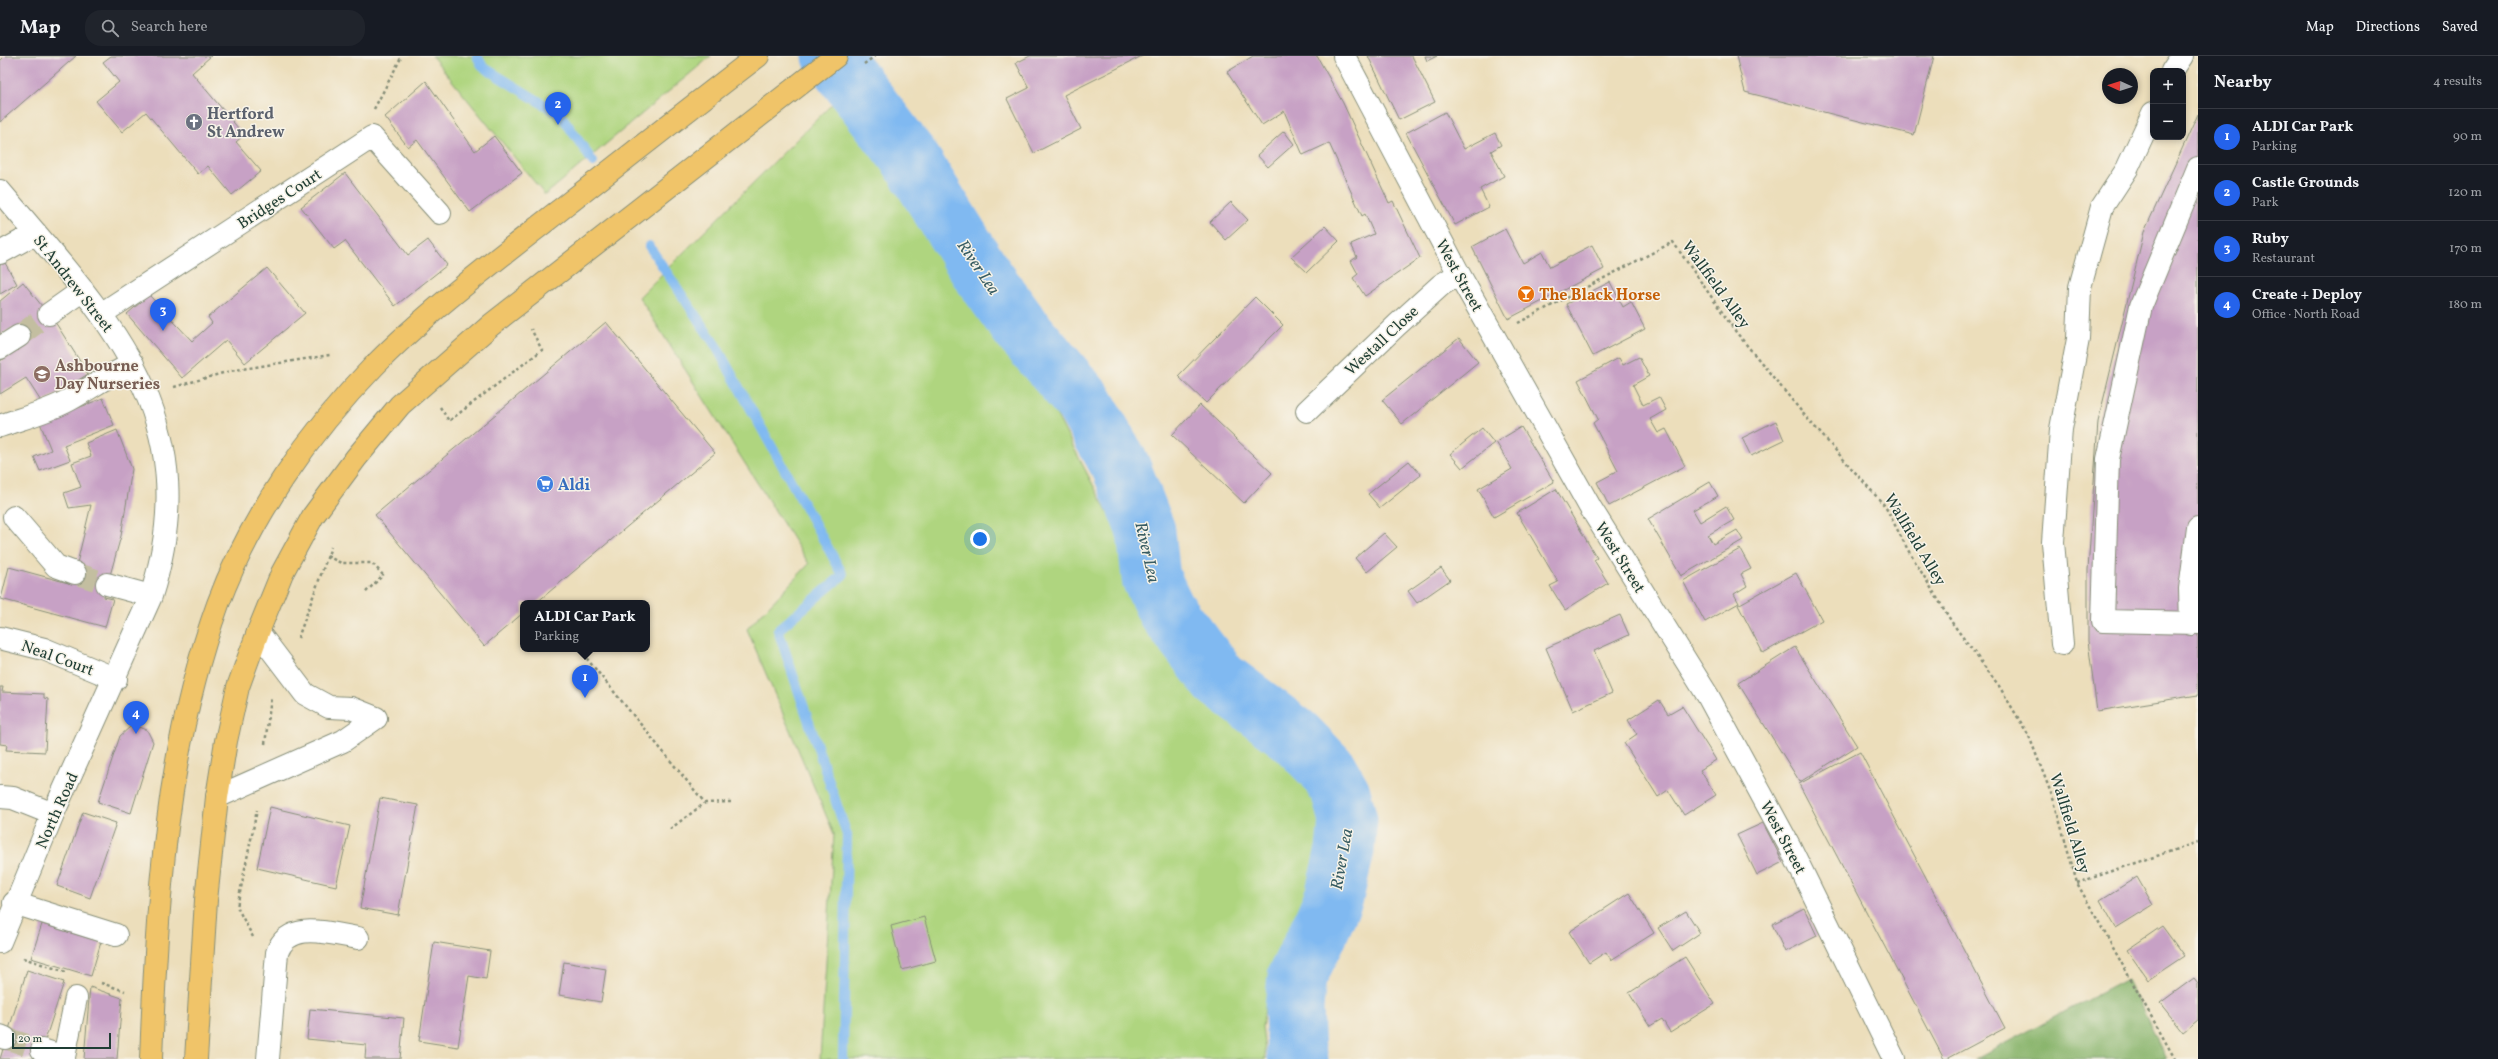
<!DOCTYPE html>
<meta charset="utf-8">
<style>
:root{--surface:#171b24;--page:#20242c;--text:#f1f3f6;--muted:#9ea1a6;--line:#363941;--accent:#2563eb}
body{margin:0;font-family:Vollkorn,serif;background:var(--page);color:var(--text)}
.controls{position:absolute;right:12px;top:12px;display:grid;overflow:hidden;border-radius:8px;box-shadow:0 2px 6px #0003}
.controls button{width:36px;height:36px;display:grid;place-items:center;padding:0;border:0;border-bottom:1px solid var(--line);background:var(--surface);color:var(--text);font:20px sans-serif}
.compass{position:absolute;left:2102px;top:12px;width:36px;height:36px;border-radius:50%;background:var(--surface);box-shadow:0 2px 6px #0003;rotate:273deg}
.scale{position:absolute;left:12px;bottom:10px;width:99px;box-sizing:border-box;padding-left:4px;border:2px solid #1f3d34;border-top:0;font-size:11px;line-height:14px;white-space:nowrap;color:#1f3d34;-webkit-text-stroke:3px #f7f3e8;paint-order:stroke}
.you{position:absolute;left:980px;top:483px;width:14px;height:14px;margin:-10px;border:3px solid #fff;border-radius:50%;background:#1a73e8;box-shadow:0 0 0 6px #1a73e833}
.badge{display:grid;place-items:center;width:26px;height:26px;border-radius:50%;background:var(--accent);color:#fff;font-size:13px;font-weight:700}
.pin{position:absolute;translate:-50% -33px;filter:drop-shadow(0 1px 2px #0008)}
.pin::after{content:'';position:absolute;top:21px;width:14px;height:12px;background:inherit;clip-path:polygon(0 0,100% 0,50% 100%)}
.popup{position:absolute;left:520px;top:544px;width:130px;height:52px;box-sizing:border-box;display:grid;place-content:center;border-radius:8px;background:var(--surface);filter:drop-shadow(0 1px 3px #0005);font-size:13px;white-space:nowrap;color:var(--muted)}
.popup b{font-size:15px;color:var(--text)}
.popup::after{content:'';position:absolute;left:50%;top:100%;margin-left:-8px;border:8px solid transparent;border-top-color:var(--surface)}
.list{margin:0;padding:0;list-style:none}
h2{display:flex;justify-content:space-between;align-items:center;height:52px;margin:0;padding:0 16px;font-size:17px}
h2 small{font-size:13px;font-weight:400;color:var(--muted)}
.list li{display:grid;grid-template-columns:26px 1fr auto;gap:12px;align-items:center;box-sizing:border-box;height:56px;padding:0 16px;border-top:1px solid var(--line)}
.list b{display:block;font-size:15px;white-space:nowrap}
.list p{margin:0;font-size:13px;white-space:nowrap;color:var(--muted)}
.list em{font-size:13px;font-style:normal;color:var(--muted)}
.icon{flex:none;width:22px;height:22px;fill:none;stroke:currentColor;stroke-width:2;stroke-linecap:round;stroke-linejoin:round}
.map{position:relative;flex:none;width:2198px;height:1003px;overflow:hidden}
header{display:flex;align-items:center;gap:24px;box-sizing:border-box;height:56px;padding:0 20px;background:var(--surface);border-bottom:1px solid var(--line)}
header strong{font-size:19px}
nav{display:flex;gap:22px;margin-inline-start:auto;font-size:14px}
.search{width:280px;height:36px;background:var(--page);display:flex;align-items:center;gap:10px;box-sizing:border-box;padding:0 14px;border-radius:16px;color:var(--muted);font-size:15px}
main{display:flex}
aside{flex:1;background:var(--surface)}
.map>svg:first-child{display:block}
.green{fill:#afd57f;stroke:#67895a}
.forest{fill:#8bb66e;stroke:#557a51}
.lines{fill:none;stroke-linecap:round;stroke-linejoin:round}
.stream{stroke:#80b9f1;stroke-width:10}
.river{stroke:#80b9f1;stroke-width:59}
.building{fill:#c7a1c5}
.minor-tunnel{stroke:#c3bea0;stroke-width:22;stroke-dasharray:22 11;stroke-linecap:butt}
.minor-casing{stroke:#868e78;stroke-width:24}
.highway-casing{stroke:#868e78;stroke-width:24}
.path{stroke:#868e78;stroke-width:2.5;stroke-dasharray:3 3;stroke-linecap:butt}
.minor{stroke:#fff;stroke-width:22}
.highway{stroke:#f0c469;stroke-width:22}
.labels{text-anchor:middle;stroke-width:3;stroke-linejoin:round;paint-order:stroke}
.worship-label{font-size:16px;font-weight:bold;fill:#5b616d;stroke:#f7f3e8;text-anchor:start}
.street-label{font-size:16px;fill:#1f3d34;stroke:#f7f3e8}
.food-label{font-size:16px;font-weight:bold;fill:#c56008;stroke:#f7f3e8;text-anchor:start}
.education-label{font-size:16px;font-weight:bold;fill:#785e54;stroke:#f7f3e8;text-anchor:start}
.shop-label{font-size:16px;font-weight:bold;fill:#366cbe;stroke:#f7f3e8;text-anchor:start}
.water-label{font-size:17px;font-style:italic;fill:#375c63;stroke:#f7f3e8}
</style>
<header>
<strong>Map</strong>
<div class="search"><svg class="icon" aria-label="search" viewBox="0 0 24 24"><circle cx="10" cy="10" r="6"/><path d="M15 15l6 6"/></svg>Search here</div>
<nav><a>Map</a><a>Directions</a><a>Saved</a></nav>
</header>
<main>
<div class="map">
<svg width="2198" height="1003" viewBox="0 0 2198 1003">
<rect width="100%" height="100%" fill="#f7f3e8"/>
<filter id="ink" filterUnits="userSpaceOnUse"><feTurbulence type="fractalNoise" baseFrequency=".025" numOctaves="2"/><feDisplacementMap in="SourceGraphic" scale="8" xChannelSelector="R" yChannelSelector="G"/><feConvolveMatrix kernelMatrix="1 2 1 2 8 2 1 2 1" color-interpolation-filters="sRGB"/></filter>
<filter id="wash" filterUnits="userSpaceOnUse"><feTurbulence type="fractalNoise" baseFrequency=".012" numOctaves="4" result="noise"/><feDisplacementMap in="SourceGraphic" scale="16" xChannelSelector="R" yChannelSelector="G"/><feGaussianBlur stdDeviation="0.9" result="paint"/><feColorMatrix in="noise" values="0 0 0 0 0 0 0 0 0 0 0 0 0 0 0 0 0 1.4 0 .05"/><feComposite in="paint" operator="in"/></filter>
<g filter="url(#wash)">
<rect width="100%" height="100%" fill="#ecdebb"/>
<!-- green -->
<path class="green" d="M432 0H711L545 139Z
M839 41 901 127 967 242 999 290 1052 350 1117 475 1132 535 1148 572 1228 662 1277 694 1302 718 1321 745 1324 786 1322 811 1307 856 1280 904 1267 940 1262 971 1266 1003H820L834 778 747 573 809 508 639 241Z"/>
<!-- forest -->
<path class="forest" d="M2127 923 2167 1003H1975Z"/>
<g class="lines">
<!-- stream -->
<path class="stream" d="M477 0 483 11 561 59 593 106
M649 190 716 290 843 519 778 574 847 779 843 1003"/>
<!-- river -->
<path class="river" d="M832 0 911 104 980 215 1021 272 1084 346 1121 411 1146 475 1151 522 1166 554 1219 623 1295 680 1328 714 1341 737 1348 764 1345 794 1334 841 1317 880 1297 920 1294 952 1296 995 1299 1003"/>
</g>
<g id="blocks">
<!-- building -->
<path class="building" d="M5 0H76L0 66V5Z
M111 0H211L192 17 244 79 236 86 261 115 232 139 208 110 198 118 146 56 122 76 96 45 119 26 103 6Z
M1030 0H1142L1064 39 1081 73 1034 97 1007 43 1029 32 1016 7Z
M1253 0H1317L1343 47 1389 147 1393 145 1420 202 1365 240 1353 222 1358 218 1351 205 1357 201 1351 188 1374 178 1365 158 1362 160 1329 87 1303 99 1284 55 1262 69 1227 16Z
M1368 0H1412L1435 46 1399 64Z
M1425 0H1437L1427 5Z
M1736 0H1934L1914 79 1745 36Z
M426 25 475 95 494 80 522 117 470 156 417 84 408 91 385 61Z
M1445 56 1464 93 1495 77 1501 89 1491 95 1504 120 1480 133 1489 151 1455 169 1406 77Z
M2198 58V639L2097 655 2088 585V514L2098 366 2144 176Z
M1284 75 1294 88 1268 111 1257 99Z
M345 117 408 199 428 184 447 209 395 250 345 185 334 193 301 151Z
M1231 146 1248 164 1226 184 1210 166Z
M1325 170 1339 185 1307 216 1291 201Z
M1505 173 1523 207 1542 196 1550 211 1592 189 1604 213 1508 263 1472 191Z
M0 198 17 228 0 238Z
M267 212 305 257 245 307 226 284 182 322 127 258 149 239 192 285 212 267 208 261Z
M23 226 57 269 88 318 42 347 26 322 0 338V305L25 289 13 272 0 279V245Z
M1610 226 1623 251 1631 246 1645 273 1593 300 1566 248Z
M1255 241 1283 269 1206 347 1178 320Z
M606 266 715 397 536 547H523V557L484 590 375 459Z
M1459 282 1478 306 1402 368 1382 344Z
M1639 301 1649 320 1633 329 1643 349 1659 341 1666 354 1650 363 1658 377 1666 373 1685 410 1609 450 1597 426 1618 415 1593 367 1598 363 1578 324 1619 302 1623 309Z
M103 342 114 369 64 389 70 404 40 415 34 401 51 394 40 367Z
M1200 349 1272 417 1244 447 1172 379Z
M1776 365 1784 384 1751 400 1742 382Z
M1521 371 1554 426 1494 461 1478 433 1512 413 1496 386Z
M1482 372 1494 387 1462 412 1450 398Z
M117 374 132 413 121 480 104 541 113 543 105 571 1 543 9 511 72 528 91 449 69 452 64 437 81 431 72 407 91 400 86 387Z
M1409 405 1421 419 1380 452 1368 438Z
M1710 426 1718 440 1693 454 1700 466 1726 450 1734 464 1708 479 1713 488 1737 474 1743 484 1681 520 1648 463Z
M1556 433 1597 502 1594 504 1608 527 1565 554 1550 530 1558 526 1517 457Z
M1384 477 1397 491 1367 516 1355 502Z
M1740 493 1751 513 1741 518 1747 530 1734 538 1739 547 1705 566 1683 525Z
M1441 512 1450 524 1417 547 1408 535Z
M1796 517 1822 564 1763 597 1738 549Z
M1620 559 1629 579 1594 595 1612 637 1573 655 1546 592Z
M1795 591 1857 690 1800 726 1738 627Z
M0 631H3L2 636 44 638V642L48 643 45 696 6 694 7 689 0 688Z
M1659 644 1668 658 1682 650 1716 704 1700 714 1716 739 1684 759 1668 734 1658 741 1624 687 1637 678 1628 664Z
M130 671H139L147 674 153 686 131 757 98 746 120 680Z
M1860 696 2005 972 1947 1003H1944L1799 728Z
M380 742 418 749 398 859 360 852Z
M270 751 350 770 336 830 257 812Z
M83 756 116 767 90 842 57 830Z
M1763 767 1783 806 1757 819 1737 779Z
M2137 821 2153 849 2116 872 2100 844Z
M1629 837 1654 877 1611 904 1606 896 1589 907 1569 876Z
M1804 852 1817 880 1785 896 1772 868Z
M1686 855 1700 877 1673 895 1658 872Z
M924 861 936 905 902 914 891 870Z
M42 868 101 886 91 920 31 902Z
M2162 870 2184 900 2148 924 2127 894Z
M434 886 490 895 486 923 469 920 458 991 419 985Z
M1685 901 1715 948 1670 976 1662 963 1650 970 1629 937Z
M564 906 606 913 601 946 559 939Z
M27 914 64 926 39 1003H0Z
M2194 922 2198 927V964L2183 976 2160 947Z
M90 931 122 942 117 1003H84Z
M310 953 404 962 400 1003H365L366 989 307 983Z"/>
</g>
</g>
<g filter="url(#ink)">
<use href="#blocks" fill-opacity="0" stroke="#868e78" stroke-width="1"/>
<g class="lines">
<!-- minor-tunnel -->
<path class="minor-tunnel" d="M19 280 49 258
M75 517 107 528
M5 982 42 994"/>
<defs>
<path id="minor" d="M1344 0 1459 218 1590 451 1708 640 1790 791 1894 1003
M2172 15 2182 0
M2198 112 2141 250 2108 403 2103 565 2198 567
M0 135C108 263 208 360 151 540L53 758 0 886
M0 197 36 177
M49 258 83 234
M101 258 372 81 440 157
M0 292 19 280
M1307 355 1397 269 1441 229 1459 218
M0 370C23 362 47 356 69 344 91 332 110 318 133 308
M14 461 56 510 75 517
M107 528 151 540
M2191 568 2190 533 2198 472
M258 576 305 638 329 651 351 652 376 662
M0 582 44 593 116 623
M2062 588 2053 486 2061 373 2078 283 2080 231 2102 151 2127 113 2153 57
M0 741 13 742 53 758
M217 741 343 685 376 662
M14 847 116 879
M0 980 5 982
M42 994 64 1001V1003
M64 1001 76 942
M268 1003 277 897C288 863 331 878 358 882"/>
<path id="highway" d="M151 1003C157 850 165 694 218 548 251 460 309 377 374 310 428 255 495 205 556 157 623 105 690 52 758 0
M196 1003 206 844 217 741 226 685 238 631 258 576 282 517 313 460 356 402 400 349 491 269 836 0"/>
</defs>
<!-- minor casing -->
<use href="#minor" class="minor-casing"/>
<!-- highway casing -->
<use href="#highway" class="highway-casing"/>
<!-- path -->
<path class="path" d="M864 8 875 0
M374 53 402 0
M1518 267 1673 186 1736 276 1806 361 1885 450 1908 494 1953 568 1999 630 2029 680 2054 745 2077 827 2175 1003
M174 331 230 315 330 299
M440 351 449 365 542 294 531 273
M327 500 341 507H372L383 519 365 537
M298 582 331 491
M579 593 705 747 731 746
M265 688 271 642
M670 773 705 747
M2077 827 2198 786
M253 881 237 851 257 754
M23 902 66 916
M101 927 125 935"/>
<!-- minor -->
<use href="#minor" class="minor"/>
<!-- highway -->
<use href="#highway" class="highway"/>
</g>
</g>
<!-- icons -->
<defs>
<symbol id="church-disc" viewBox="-11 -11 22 22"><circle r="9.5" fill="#6b7280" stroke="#f7f3e8"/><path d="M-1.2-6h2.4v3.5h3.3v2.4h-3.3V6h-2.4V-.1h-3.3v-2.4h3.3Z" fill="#fff"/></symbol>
<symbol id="bar-disc" viewBox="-11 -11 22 22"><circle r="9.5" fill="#e8710a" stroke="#f7f3e8"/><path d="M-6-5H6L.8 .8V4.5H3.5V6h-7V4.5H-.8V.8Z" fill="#fff"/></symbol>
<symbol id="school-disc" viewBox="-11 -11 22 22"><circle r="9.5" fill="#8d6e63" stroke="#f7f3e8"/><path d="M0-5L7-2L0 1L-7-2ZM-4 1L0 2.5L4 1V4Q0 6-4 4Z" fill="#fff"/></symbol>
<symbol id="supermarket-disc" viewBox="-11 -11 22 22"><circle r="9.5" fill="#3f7fe0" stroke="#f7f3e8"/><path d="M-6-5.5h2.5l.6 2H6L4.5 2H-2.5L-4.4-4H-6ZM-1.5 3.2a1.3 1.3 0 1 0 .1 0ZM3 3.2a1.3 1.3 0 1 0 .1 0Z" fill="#fff"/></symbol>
</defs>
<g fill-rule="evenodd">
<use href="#church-disc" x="184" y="56" width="20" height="20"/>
<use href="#bar-disc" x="1516" y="228" width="20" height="20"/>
<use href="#school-disc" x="32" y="308" width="20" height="20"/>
<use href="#supermarket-disc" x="535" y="418" width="20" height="20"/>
</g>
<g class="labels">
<!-- worship labels -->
<g class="worship-label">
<text x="207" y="63">Hertford<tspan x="207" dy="18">St Andrew</tspan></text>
</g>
<!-- street labels -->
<g class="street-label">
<text transform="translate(279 142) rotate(-33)" y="6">Bridges Court</text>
<text transform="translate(1460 219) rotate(61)" y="6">West Street</text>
<text transform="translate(74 227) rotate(52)" y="6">St Andrew Street</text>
<text transform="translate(1717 228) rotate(54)" y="6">Wallfield Alley</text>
<text transform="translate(1381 284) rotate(-43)" y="6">Westall Close</text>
<text transform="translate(1916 483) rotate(59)" y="6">Wallfield Alley</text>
<text transform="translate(1621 501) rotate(58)" y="6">West Street</text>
<text transform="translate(58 601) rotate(20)" y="6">Neal Court</text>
<text transform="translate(56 754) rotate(-66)" y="6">North Road</text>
<text transform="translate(2071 767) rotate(73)" y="6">Wallfield Alley</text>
<text transform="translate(1784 781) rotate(62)" y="6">West Street</text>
</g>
<!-- food labels -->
<g class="food-label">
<text x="1539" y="244">The Black Horse</text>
</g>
<!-- education labels -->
<g class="education-label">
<text x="55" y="315">Ashbourne<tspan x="55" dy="18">Day Nurseries</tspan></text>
</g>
<!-- shop labels -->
<g class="shop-label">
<text x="558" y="434">Aldi</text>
</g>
<!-- water labels -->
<g class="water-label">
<text transform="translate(979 211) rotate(56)" y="6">River Lea</text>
<text transform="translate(1148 496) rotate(77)" y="6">River Lea</text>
<text transform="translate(1341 803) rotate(-80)" y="6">River Lea</text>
</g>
</g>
</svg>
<div class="controls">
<button>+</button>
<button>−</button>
</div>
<svg class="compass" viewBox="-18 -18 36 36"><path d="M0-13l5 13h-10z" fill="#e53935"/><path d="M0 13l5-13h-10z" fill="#9ea1a6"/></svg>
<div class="scale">20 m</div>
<div class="you"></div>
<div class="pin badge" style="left:585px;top:642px">1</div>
<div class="popup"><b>ALDI Car Park</b>Parking</div>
<div class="pin badge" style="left:558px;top:69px">2</div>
<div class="pin badge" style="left:163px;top:275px">3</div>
<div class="pin badge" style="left:136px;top:678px">4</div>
</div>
<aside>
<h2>Nearby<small>4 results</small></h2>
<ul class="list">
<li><span class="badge">1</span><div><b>ALDI Car Park</b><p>Parking</p></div><em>90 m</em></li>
<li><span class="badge">2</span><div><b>Castle Grounds</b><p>Park</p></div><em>120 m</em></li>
<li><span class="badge">3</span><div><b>Ruby</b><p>Restaurant</p></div><em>170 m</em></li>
<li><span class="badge">4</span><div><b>Create + Deploy</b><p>Office · North Road</p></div><em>180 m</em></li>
</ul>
</aside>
</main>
